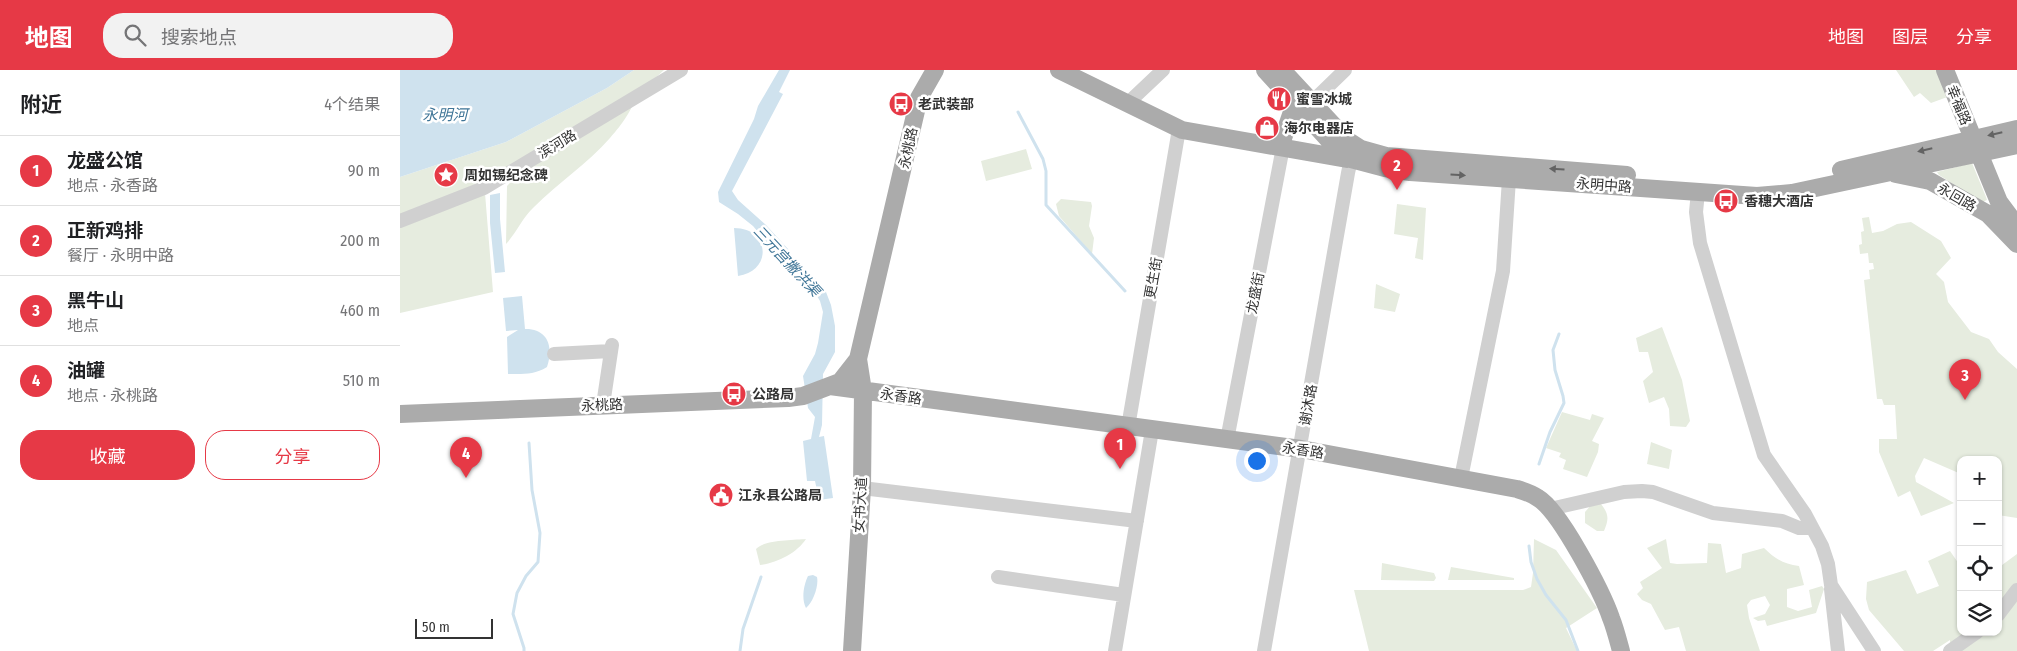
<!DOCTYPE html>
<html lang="zh">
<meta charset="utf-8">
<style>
:root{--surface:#fff;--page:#f2f2f2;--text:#202124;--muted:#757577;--line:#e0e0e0;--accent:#e63946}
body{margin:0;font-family:"Fira Sans Condensed","Noto Sans SC",sans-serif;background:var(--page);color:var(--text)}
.controls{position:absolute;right:15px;bottom:15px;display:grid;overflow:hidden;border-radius:10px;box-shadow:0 1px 4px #0004}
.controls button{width:45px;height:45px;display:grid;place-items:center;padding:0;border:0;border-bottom:1px solid var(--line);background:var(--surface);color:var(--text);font:25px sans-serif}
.scale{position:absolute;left:15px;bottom:12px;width:78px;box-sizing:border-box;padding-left:5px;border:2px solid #333;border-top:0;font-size:14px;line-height:18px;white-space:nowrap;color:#333;-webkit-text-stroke:4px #fff;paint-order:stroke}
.you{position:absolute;left:856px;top:390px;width:18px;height:18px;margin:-12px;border:4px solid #fff;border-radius:50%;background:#1a73e8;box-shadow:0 0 0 8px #1a73e833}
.badge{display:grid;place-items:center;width:32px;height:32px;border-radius:50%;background:var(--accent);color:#fff;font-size:16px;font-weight:700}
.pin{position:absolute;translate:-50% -41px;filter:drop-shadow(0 1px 2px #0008)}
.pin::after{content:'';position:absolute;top:26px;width:18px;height:15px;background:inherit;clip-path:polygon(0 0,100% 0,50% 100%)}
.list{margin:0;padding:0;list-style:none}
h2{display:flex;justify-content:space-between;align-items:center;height:65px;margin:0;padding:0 20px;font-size:21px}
h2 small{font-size:16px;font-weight:400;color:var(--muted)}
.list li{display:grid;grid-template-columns:32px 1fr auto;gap:15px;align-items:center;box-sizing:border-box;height:70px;padding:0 20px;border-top:1px solid var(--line)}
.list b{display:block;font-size:19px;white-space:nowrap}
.list p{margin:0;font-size:16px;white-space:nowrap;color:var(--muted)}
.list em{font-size:16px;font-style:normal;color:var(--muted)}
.actions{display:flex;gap:10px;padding:15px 20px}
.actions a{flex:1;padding:11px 0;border:1px solid var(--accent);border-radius:20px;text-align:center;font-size:18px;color:var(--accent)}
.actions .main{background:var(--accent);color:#fff}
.icon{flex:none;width:28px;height:28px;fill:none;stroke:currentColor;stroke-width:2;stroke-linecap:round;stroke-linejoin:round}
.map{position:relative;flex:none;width:1617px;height:581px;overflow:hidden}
header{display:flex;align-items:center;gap:30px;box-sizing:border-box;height:70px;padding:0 25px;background:var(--accent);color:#fff}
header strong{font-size:24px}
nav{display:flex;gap:28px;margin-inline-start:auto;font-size:18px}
.search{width:350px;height:45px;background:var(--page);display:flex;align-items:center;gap:12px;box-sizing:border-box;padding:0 18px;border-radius:20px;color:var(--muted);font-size:19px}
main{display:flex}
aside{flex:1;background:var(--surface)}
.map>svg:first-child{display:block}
.green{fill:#e6ecdf}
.water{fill:#cfe2ee}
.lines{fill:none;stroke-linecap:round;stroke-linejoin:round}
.stream{stroke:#cfe2ee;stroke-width:3}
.minor{stroke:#d0d0d0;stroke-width:14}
.major{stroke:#ababab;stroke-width:18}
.oneway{fill:#636363}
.labels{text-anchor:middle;stroke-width:5;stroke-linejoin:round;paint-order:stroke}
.poi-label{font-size:14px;font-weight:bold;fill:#333;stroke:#fff;text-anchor:start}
.street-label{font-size:14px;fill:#333;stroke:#fff}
.water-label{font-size:15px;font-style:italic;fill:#3f7597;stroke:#fff}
</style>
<header>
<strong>地图</strong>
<div class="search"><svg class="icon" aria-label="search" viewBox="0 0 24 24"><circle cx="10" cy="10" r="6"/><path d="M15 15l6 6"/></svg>搜索地点</div>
<nav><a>地图</a><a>图层</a><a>分享</a></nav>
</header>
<main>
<aside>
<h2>附近<small>4个结果</small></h2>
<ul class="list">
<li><span class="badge">1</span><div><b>龙盛公馆</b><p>地点 · 永香路</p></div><em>90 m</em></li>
<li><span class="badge">2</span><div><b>正新鸡排</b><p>餐厅 · 永明中路</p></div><em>200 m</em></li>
<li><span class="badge">3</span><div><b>黑牛山</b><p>地点</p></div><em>460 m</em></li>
<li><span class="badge">4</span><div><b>油罐</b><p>地点 · 永桃路</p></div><em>510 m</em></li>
</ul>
<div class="actions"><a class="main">收藏</a><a>分享</a></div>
</aside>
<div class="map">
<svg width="1617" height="581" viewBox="0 0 1617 581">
<rect width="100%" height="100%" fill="#fff"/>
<!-- green -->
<path class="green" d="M234 0H264C256 8 243 17 237 27 228 45 224 52 210 68 187 94 158 113 134 137 122 148 117 162 106 174L107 116 129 92 0 151V107L106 72 207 18Z
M1496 0H1540L1550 26 1531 33 1520 23 1514 27Z
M626 79 632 99 586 111 581 91Z
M1572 93 1586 127 1587 130 1582 132 1539 105 1537 102Z
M85 123 93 222 0 243V158Z
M661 129 691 132 692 136 689 156 694 168 692 184 659 146 656 134Z
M997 134 1026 138 1023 190 1015 188 1018 168 994 164Z
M1469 147 1472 163 1483 161 1497 154 1511 152 1541 171 1551 188 1536 204 1544 212 1548 232 1571 262 1589 269 1598 282 1617 299V448L1598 445V390H1561V404L1524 388 1515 406 1516 412 1554 433 1521 446 1510 421 1498 427 1479 382V369H1497L1495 335H1484L1482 329H1477L1464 210 1470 209 1469 200 1474 199 1473 193H1469L1468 183 1460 184 1459 175 1462 174 1461 162 1464 161 1462 148Z
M976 214 1000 224 995 242 974 238Z
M1262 257 1282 310 1290 351 1286 357 1270 356 1269 339 1264 327 1249 333 1243 311 1253 302 1248 282H1239L1236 268Z
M1162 342 1190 350 1192 344 1204 348 1192 371 1199 374 1198 382 1187 407 1163 399 1166 390 1159 387 1161 383 1146 378Z
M1251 372 1272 380 1269 399 1247 394Z
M1192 434H1201C1209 444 1209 449 1204 461H1197L1185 453V442Z
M406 469C397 483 377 493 360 495L356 479C363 470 394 470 406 469Z
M1134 469 1156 480 1197 538 1166 558 1177 581H969L954 520H1123L1131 517 1133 503Z
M1266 469 1270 493 1277 494 1307 493 1308 473 1321 474 1326 503 1341 498 1342 484 1364 478C1375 489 1384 494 1399 496L1404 515 1387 519V537L1398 541 1412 537 1409 520 1422 516 1424 519 1416 543 1367 556 1365 550 1358 551 1353 548 1365 544 1370 535 1365 526 1351 530 1347 535 1349 548 1360 581H1286L1279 557 1265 560 1251 534 1242 530 1237 524 1243 518 1240 512 1262 498 1247 478Z
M1550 481 1561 497V562H1598V498L1617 484V581H1554L1550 578V570L1533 581H1504L1469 540 1466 529 1467 512 1506 500 1517 524 1539 516 1528 491Z
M982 493 1034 503 1036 508 1034 511 981 510Z
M1051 497 1114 508V510H1048Z"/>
<!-- water -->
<path class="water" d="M0 0H234L207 18 106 72 0 107Z
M379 0H390L379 22 383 24 332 121 338 130 366 155 388 179 394 189 418 211 426 222 431 235 435 256V282L423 304 422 355 419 367 424 366 433 428 419 430 415 411H407L403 371 411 369 415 347 408 338 403 306 415 284 418 273 423 242 420 231 411 216 387 197 353 156 338 144 319 132 318 122 354 49 358 36Z
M100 123V149L105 202 95 203 90 153V125Z
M334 158C370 158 373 201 338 206Z
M122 226 125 259H124C148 258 154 277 147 297 134 305 123 304 108 304L107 267 118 260 106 261 103 228Z
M413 505 417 507C419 516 413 532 406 538 401 529 404 514 408 506Z"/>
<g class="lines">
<!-- stream -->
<path class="stream" d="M618 42 643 89 646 101V135L725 221
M1139 394 1150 362 1164 333 1163 326 1155 300 1153 280 1159 264
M1129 476 1131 492 1137 509 1146 525 1166 550 1178 581
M124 581V578L113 544 117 523 126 506 138 492 140 463 132 420 129 373
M340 581 343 559 361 507"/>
<!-- minor -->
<path class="minor" d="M912 32 945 0
M728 33 763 0
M1298 122 1296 142 1300 173 1364 385 1405 444 1422 476 1428 494 1431 515 1474 581
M0 151 84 118 281 0
M154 284 211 281
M203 335 212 275
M728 357 779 59
M827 370 883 77
M1061 408 1103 201 1109 109
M462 418 737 451
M1150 439 1224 422 1242 421 1253 422 1313 443 1382 451 1399 458H1411
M598 507 724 525
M1431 519 1438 581
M1598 545 1617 520
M715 581 752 360
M864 581 948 103 951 89 956 81
M1550 581 1577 562"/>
<!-- major -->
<path class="major" d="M659 0 782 60 947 89
M865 0 936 78 951 89 985 98 1010 102 1357 126 1392 123 1617 75
M882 0 947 70 961 79 986 86 1227 105
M1545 0 1599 132 1617 156
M880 77 895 33
M1441 100 1617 59
M1496 104 1530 111 1588 144 1617 174
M430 316 901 379 1117 419C1124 421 1132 424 1138 428 1160 441 1202 522 1211 548 1215 558 1218 570 1221 581
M0 344 388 328 403 326 440 312 458 289 519 28 535 0
M452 581 462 418 463 321 458 289"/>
</g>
<!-- one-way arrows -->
<defs><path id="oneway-solid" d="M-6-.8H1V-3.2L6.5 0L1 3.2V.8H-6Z" transform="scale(1.25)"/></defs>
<g class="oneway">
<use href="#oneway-solid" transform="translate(1595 64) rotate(167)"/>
<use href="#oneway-solid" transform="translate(1525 80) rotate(167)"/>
<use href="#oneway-solid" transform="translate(1157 99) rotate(-176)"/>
<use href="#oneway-solid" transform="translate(1058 105) rotate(4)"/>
</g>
<!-- icons -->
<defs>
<symbol id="restaurant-disc" viewBox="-11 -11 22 22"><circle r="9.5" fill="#e63946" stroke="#fff"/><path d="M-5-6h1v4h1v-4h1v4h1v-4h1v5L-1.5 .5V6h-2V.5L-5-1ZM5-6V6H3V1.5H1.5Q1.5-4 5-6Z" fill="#fff"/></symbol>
<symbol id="bus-disc" viewBox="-11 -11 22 22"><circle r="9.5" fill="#e63946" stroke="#fff"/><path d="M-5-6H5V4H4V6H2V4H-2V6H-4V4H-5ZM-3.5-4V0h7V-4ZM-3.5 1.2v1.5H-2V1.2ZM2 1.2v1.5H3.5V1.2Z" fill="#fff"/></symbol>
<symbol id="shop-disc" viewBox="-11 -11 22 22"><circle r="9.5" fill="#e63946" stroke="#fff"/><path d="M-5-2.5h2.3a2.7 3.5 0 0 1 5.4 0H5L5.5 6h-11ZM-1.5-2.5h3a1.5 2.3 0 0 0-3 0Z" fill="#fff"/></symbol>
<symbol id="sight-disc" viewBox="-11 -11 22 22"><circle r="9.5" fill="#e63946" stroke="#fff"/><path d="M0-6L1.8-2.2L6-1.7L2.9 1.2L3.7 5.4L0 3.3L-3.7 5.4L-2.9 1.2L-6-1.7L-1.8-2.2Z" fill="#fff"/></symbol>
<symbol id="civic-disc" viewBox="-11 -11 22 22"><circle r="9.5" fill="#e63946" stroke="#fff"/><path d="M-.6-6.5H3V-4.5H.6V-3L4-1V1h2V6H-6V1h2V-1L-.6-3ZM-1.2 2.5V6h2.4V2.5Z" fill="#fff"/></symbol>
</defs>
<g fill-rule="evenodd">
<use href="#restaurant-disc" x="865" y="15" width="28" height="28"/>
<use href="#bus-disc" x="487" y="20" width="28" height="28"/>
<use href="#shop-disc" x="853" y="44" width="28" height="28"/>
<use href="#sight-disc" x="32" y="91" width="28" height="28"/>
<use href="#bus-disc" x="1312" y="117" width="28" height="28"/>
<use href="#bus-disc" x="320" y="310" width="28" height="28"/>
<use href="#civic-disc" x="307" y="411" width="28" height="28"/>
</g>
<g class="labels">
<!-- poi labels -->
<g class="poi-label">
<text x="896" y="34">蜜雪冰城</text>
<text x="518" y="39">老武装部</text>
<text x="884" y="63">海尔电器店</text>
<text x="64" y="110">周如锡纪念碑</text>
<text x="1344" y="136">香穗大酒店</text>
<text x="352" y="329">公路局</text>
<text x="338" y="430">江永县公路局</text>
</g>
<!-- street labels -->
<g class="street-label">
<text transform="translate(1559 35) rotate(68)" y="5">幸福路</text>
<text transform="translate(157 74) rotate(-31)" y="5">滨河路</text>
<text transform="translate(508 78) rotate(-78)" y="5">永桃路</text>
<text transform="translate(1204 115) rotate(4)" y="5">永明中路</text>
<text transform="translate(1557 127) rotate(30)" y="5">永回路</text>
<text transform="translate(753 208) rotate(-80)" y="5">更生街</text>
<text transform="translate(855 223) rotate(-79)" y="5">龙盛街</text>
<text transform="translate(501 326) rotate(8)" y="5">永香路</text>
<text transform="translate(202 335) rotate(-3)" y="5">永桃路</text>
<text transform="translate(908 335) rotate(-80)" y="5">谢沐路</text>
<text transform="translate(903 380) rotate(9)" y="5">永香路</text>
<text transform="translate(460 435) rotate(-87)" y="5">女书大道</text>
</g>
<!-- water labels -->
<g class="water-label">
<text x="45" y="50">永明河</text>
<text transform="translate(387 191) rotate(47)" y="5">三元宫撇洪渠</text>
</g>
</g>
</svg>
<div class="controls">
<button>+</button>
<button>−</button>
<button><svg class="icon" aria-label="locate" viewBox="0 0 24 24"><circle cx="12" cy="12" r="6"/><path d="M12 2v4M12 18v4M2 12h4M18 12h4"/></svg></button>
<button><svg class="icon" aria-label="layers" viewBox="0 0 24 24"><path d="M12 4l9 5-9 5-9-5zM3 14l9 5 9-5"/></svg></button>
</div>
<div class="scale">50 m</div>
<div class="you"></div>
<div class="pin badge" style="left:720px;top:399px">1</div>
<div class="pin badge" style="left:997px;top:120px">2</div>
<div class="pin badge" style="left:1565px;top:330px">3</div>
<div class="pin badge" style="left:66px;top:408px">4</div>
</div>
</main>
